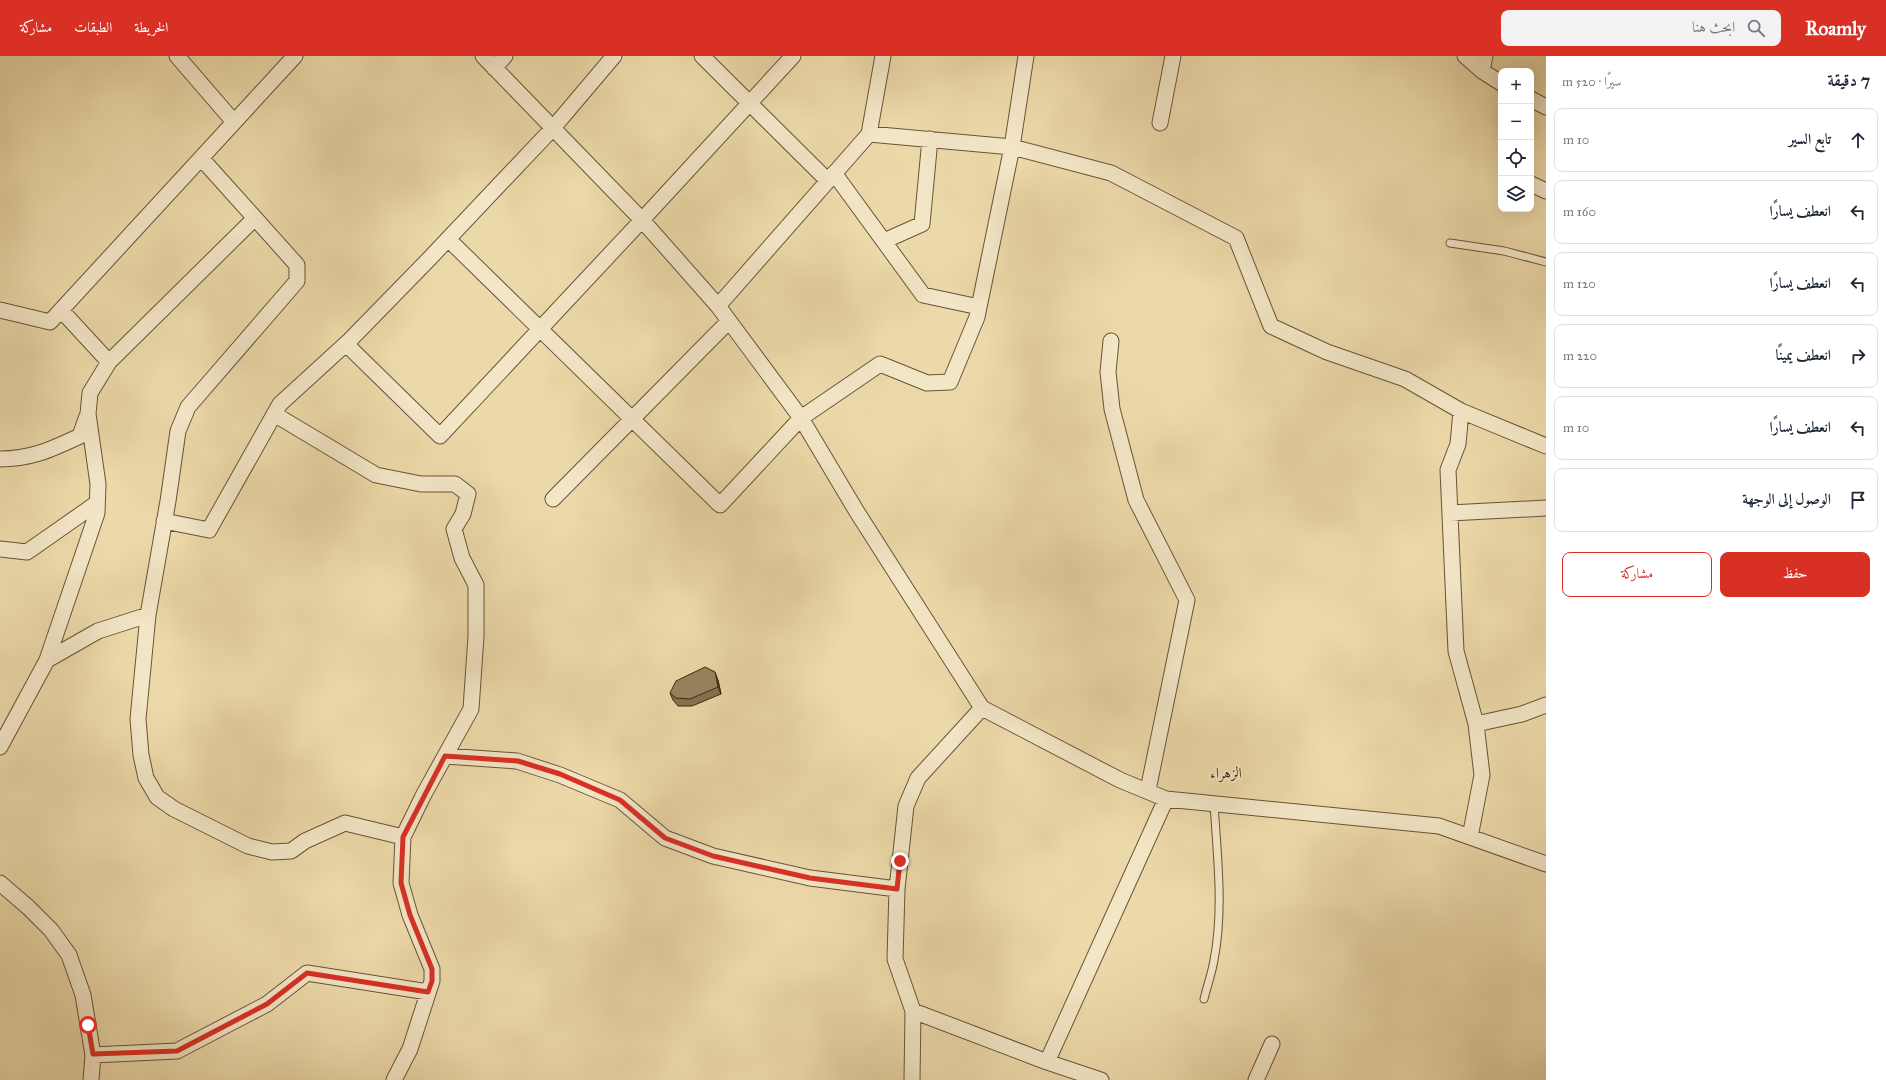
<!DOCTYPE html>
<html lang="ar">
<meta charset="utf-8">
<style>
:root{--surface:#fff;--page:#f2f2f3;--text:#1f2937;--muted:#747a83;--line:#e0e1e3;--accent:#d93025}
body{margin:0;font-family:"IM FELL Great Primer",Amiri,serif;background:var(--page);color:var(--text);direction:rtl}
.controls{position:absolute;right:12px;top:12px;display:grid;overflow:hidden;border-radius:8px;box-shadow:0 4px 16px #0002}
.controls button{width:36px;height:36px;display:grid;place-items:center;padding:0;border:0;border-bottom:1px solid var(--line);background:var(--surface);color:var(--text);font:20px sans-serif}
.stop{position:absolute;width:12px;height:12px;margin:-9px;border:3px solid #d93025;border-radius:50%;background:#fff}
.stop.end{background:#d93025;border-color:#fff;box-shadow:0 1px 4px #0008}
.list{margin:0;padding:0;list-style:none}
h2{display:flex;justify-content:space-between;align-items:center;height:52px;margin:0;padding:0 16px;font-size:17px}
h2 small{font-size:13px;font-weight:400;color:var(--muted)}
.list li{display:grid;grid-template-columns:26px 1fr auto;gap:12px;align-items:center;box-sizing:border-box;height:64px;margin:0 8px 8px;padding:0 8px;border:1px solid var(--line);border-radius:8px}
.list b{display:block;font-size:15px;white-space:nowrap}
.list em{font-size:13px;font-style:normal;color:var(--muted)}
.actions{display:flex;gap:8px;padding:12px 16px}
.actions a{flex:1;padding:9px 0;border:1px solid var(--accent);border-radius:8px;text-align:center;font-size:14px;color:var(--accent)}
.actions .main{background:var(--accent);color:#fff}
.icon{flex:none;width:22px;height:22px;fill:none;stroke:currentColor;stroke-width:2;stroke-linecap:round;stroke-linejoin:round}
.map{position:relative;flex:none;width:1546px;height:1024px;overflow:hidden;direction:ltr}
header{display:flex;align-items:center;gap:24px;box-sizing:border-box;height:56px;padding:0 20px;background:var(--accent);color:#fff}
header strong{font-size:19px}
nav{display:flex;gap:22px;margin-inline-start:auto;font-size:14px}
.search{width:280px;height:36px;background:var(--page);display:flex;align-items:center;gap:10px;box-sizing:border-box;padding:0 14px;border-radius:8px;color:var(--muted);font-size:15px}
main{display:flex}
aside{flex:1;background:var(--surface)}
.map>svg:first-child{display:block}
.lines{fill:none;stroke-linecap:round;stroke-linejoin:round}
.lane-casing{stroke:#685436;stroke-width:9}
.street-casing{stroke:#685436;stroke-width:17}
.lane{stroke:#f3e6c7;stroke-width:7}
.street{stroke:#f3e6c7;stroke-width:15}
.wall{fill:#837252;stroke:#3c270f}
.shaded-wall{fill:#6a5c42;stroke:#3c270f}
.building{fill:#98845f;stroke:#3c270f}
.route{stroke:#d93025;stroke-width:5}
.labels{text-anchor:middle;stroke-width:3;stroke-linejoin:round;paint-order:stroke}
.neighbourhood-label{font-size:15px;fill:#3c270f;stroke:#f3e6c7}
</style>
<header>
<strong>Roamly</strong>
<div class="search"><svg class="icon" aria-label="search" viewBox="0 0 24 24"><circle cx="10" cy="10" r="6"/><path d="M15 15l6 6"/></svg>ابحث هنا</div>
<nav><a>الخريطة</a><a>الطبقات</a><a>مشاركة</a></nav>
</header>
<main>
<aside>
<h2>7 دقيقة<small>سيرًا · 520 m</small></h2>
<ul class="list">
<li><svg class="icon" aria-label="ahead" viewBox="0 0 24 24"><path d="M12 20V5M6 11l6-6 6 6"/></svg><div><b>تابع السير</b></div><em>10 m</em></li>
<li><svg class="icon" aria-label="left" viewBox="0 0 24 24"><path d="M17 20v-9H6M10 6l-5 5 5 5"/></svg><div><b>انعطف يسارًا</b></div><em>160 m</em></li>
<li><svg class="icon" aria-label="left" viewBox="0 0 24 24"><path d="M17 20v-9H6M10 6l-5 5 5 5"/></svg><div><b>انعطف يسارًا</b></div><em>120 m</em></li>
<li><svg class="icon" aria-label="right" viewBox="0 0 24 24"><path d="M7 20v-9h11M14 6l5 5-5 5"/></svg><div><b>انعطف يمينًا</b></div><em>220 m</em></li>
<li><svg class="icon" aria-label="left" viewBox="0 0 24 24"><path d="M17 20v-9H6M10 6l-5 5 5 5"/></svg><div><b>انعطف يسارًا</b></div><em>10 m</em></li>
<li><svg class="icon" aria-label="arrive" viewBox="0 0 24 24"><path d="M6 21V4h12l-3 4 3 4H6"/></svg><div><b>الوصول إلى الوجهة</b></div></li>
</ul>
<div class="actions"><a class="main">حفظ</a><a>مشاركة</a></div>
</aside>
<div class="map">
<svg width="1546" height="1024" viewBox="0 0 1546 1024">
<rect width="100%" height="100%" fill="#ecd9a9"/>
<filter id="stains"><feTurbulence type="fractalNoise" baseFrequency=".005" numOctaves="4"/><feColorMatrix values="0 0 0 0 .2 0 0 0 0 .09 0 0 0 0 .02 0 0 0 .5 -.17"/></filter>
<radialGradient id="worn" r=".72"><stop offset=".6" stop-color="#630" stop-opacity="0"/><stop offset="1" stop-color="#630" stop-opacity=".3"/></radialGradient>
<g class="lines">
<defs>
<path id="lane" d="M1450 187 1504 195 1546 206
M1204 943C1207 930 1212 917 1214 904 1224 853 1217 799 1214 747"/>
<path id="street" d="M177 0 234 66
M483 0 642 164 718 250 801 362 857 456 982 652 1120 724 1166 743 1439 770 1546 808
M702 0 827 124
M1465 0 1482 15 1501 27
M494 12 505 0
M1482 15 1485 0
M1531 43 1546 51
M1160 67 1173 0
M869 78 1012 91 1111 117 1236 182 1271 270 1327 296 1405 323 1461 355 1458 388 1448 414 1456 595 1476 668 1482 719 1470 781
M201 102 297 209V225L188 351 178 375 168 445 148 559 138 663 141 699 146 722 157 741 174 753 248 790 272 796 291 795 305 785 345 767 403 781
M834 117 923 239 979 251
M1531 128 1546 135
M448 183 720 449 801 362 880 308 927 327 950 326 977 261 1012 91 1026 0
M884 185 922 168 930 83
M718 250 869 78 883 0
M0 254 50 266 295 0
M61 254 109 306
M1111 285 1108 316 1112 353 1136 444 1187 544 1148 734
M346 288 440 380 642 164 793 0
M1461 355 1546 390
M274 358 376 419 421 428H455L468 438 463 458 454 473 462 502 476 529V580L471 653 424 738 403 781 401 827 410 859 432 913V925L410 993 394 1024
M0 403C32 403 52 393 80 380L87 360
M553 443 729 265
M1450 457 1546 452
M164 465 209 474 280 348 350 284 430 202 553 72 614 0
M0 493 27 496 97 447
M47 604 97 457 98 428 88 358 90 337 109 306 255 162
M1476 668 1522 658 1546 649
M0 691 47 604 98 575 148 559
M445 700 517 705 560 719 620 744 665 782 713 800 810 822 897 833
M0 827 29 852 51 874 69 899 83 939 93 999 91 1024
M913 955 1047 1006 1101 1024
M93 999 177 995 267 948 307 917 428 936
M1047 1006 1166 743
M912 1024 913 955 895 903 897 833 906 750 918 722 982 652
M1256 1024 1272 988"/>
</defs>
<!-- lane casing -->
<use href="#lane" class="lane-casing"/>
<!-- street casing -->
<use href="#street" class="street-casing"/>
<!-- lane -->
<use href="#lane" class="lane"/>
<!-- street -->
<use href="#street" class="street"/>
</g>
<!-- wall -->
<path class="wall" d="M718 624 721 638 692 650H678L673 644 670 637Z"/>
<!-- shaded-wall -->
<path class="shaded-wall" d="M715 616 718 624 721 638 718 631Z"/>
<!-- building -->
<path class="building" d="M705 611 715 616 718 631 690 643 676 642 670 637 676 625Z"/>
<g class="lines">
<!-- route -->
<path class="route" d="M88 969 93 998 177 995 267 948 307 917 428 936 432 925V913L410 859 401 827 403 781 445 700 518 705 560 718 620 744 665 782 713 800 810 822 897 833 900 805"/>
</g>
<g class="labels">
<!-- neighbourhood labels -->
<g class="neighbourhood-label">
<text x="1226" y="722">الزهراء</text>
</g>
</g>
<rect width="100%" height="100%" filter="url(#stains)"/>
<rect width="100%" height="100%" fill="url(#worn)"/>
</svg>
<div class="controls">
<button>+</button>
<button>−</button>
<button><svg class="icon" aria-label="locate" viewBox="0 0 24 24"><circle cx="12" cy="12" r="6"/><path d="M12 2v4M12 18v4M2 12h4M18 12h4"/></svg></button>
<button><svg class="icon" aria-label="layers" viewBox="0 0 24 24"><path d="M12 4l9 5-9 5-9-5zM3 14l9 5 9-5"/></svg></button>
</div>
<div class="stop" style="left:88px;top:969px"></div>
<div class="stop end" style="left:900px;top:805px"></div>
</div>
</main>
